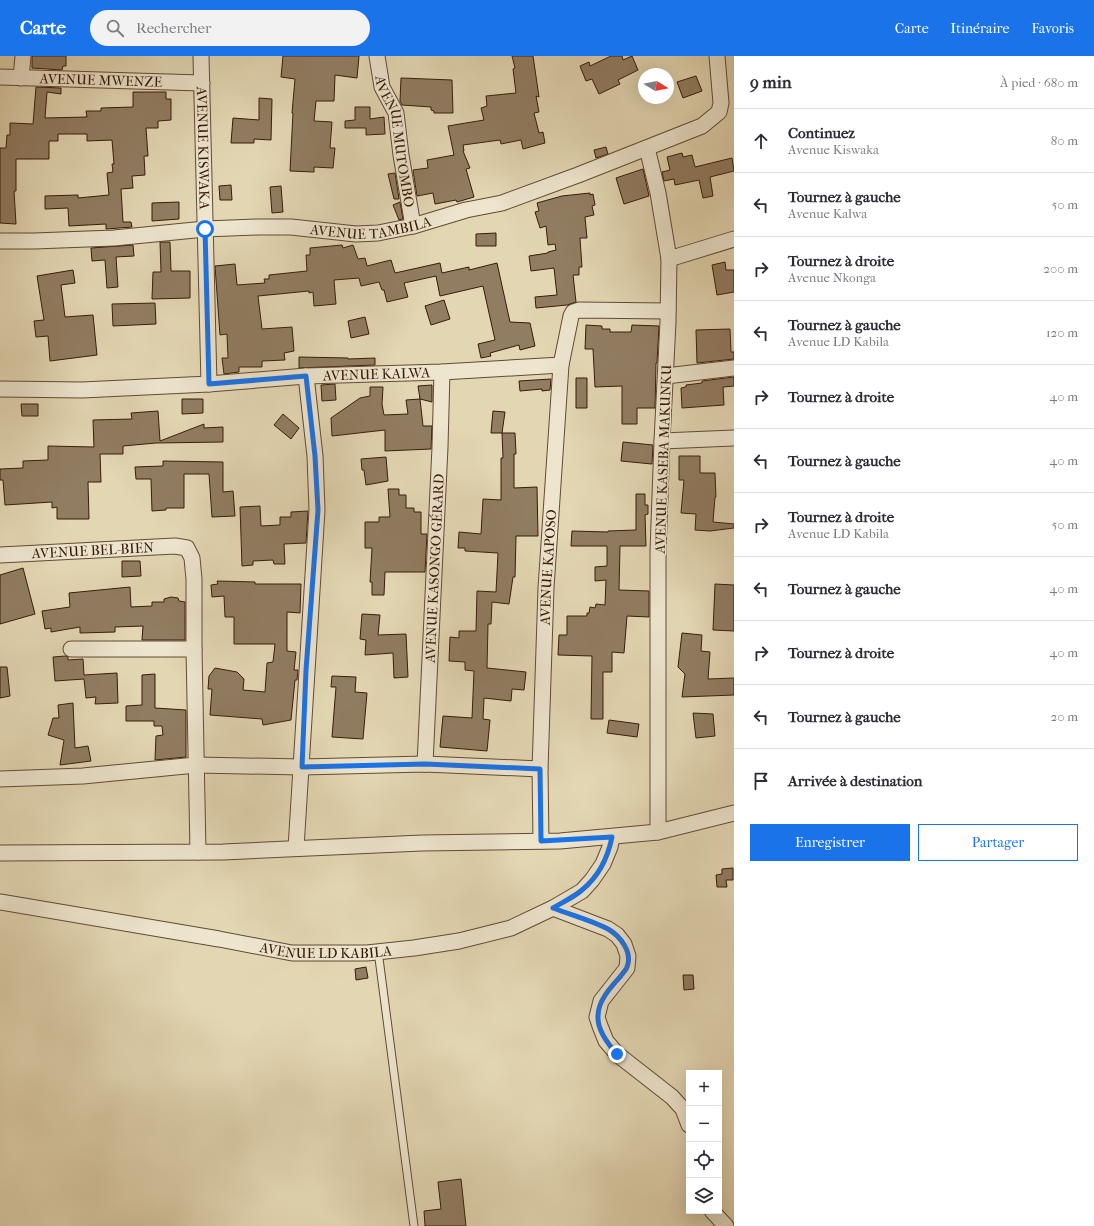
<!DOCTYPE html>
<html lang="fr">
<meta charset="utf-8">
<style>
:root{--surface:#fff;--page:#f2f2f3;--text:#2b2b33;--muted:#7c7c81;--line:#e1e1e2;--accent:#1a73e8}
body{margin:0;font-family:"IM FELL French Canon",serif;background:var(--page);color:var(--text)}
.controls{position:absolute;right:12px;bottom:12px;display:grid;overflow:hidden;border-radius:0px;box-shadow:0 4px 16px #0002}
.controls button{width:36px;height:36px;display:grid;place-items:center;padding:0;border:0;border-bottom:1px solid var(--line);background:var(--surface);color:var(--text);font:20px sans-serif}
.compass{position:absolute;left:638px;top:12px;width:36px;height:36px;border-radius:50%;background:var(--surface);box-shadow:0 4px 16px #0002;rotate:100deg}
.stop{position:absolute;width:12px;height:12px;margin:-9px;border:3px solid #1a73e8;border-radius:50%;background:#fff}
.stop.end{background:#1a73e8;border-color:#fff;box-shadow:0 1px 4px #0008}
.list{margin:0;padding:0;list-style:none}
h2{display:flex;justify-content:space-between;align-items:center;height:52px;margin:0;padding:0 16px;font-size:17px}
h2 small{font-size:13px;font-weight:400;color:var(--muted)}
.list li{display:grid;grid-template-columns:26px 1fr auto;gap:12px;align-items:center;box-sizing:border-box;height:64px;padding:0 16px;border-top:1px solid var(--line)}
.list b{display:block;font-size:15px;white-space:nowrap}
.list p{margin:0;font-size:13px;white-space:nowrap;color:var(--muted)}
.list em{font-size:13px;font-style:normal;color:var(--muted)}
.actions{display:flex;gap:8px;padding:12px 16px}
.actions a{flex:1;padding:9px 0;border:1px solid var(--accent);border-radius:0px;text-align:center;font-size:14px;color:var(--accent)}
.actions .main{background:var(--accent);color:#fff}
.icon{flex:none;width:22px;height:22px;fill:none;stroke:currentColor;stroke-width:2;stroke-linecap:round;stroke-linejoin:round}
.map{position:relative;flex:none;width:734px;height:1170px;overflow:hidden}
header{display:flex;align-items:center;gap:24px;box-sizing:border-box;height:56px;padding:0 20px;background:var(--accent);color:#fff}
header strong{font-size:19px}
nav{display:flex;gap:22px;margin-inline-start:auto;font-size:14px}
.search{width:280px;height:36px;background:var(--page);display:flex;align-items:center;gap:10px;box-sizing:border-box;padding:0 14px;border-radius:22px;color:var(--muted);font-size:15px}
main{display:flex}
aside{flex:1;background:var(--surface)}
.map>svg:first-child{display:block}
.building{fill:#917d62;stroke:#381b0a}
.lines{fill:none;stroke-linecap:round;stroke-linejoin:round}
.service-casing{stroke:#634a34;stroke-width:9}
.minor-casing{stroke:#634a34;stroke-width:17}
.service{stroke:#ede5ce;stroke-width:7}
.minor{stroke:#ede5ce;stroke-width:15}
.route{stroke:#1a73e8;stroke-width:5}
.labels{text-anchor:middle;stroke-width:3;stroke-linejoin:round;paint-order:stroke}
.street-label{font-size:14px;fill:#381b0a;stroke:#ede5ce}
</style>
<header>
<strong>Carte</strong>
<div class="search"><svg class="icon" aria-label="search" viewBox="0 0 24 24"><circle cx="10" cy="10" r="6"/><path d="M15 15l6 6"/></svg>Rechercher</div>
<nav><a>Carte</a><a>Itinéraire</a><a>Favoris</a></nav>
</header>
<main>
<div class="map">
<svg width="734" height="1170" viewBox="0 0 734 1170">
<rect width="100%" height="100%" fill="#e3d7b3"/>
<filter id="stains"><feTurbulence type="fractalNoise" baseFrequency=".005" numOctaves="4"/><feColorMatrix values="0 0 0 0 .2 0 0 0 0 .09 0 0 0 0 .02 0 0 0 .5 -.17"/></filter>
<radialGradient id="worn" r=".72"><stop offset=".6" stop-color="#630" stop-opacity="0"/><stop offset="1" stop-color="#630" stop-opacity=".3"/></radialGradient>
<!-- building -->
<path class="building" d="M32 0H66V10H63L62 14 32 12Z
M283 0H359L357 22 335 19 334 45H316L314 65 332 66 330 92H335L333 112 314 111V116L290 115 293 57H292L295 23 281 21Z
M512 0H533L539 41 536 40 539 56 534 57 539 77 543 76 545 87 523 93 521 84 501 88 500 84 463 89 464 95H463L470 112 466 113 474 141 457 146 456 144 435 148 433 137 417 140 413 114 428 112 427 104 454 99 448 70 484 64 481 52 487 50 486 40 516 37 513 13 515 12Z
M611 0H622L623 4 632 0 638 14 618 24 620 28 599 38 592 23 586 25 580 10 589 6 590 10Z
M696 20 702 35 683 42 677 26Z
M401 22 452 24 453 57H434V55L431 54V51L402 49 400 45Z
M36 31 61 32V38L47 36 45 62 87 61 86 55H101V52L133 51V36H166V43H171V64L158 65V72H146L148 100H144L145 119 132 120 133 132 121 133 123 166H131L132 171 106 173V168L69 170 68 152 45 153V140L78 139V142L109 139 107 117 113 116 112 108H114L112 84 87 85V78H58V85H49V103H16V135H14L16 168 0 167V92H6L7 79H10V67L33 68Z
M259 42 272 43 271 84 254 83V87H231L233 62 259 64Z
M355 51H370V63L384 61 385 78 366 79V72H345V65L355 64Z
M606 91 608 98 596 102 594 94Z
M682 97 683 101 692 99 695 111 732 102 734 115 710 121 713 140 703 142 699 124 675 129 674 123 664 125 662 116 670 114 667 101Z
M643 113 649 140 624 148 616 122Z
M395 117 399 143H394L388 118Z
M231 129 232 144H220L219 130Z
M281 130 283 156 272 157 270 131Z
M590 137V139L593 138 595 149 592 150 594 159 585 161 587 182H580L582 211H579V219H573L576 246 567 249 536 252 535 241 557 239 554 212 531 215 529 200 548 197V196L556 194 555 188 548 189 546 170 540 172 535 156 539 155 537 147 562 140Z
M179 146V163L152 165V147Z
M400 146 403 163 399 164 393 149Z
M496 177V190H476V178Z
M160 186H170L171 215H190V242L152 243 153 216H161Z
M133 189 134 200 116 201 118 231 107 232 105 204 92 205 91 192Z
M342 189 343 192 353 189 358 203 365 202 367 210 391 204 395 217 440 207 442 217 469 211V214L497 207 510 266 530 267 535 290 520 294 519 289 490 297 491 300 481 302 478 288 495 284 483 230 440 240 436 220 404 227 408 241 387 246 384 234H382L379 226 361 230 359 222 334 224 336 248 314 250 313 236 309 237V235L258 240 262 273 292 271 294 295 284 297 285 304 262 305V311H239V316L224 318 222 302H228L227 278 220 279 215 210 235 208 237 229 265 227 264 223H269V219L307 215 306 199H310V192Z
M725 206 726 214H734V236L717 239 712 209Z
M73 214 75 227 61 229 65 261 93 259 97 299 50 305 48 280 36 281 34 265 44 264 37 220Z
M444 244 450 263 431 269 425 250Z
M155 247 156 268 113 270 112 248Z
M365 261 369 278 351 282 348 265Z
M586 269 602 270V273H610V276H631L632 269 659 270 657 307H656L655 352H637V368H622V330L595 331 593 293H585Z
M730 273 731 296H734V303L697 307 696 274Z
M299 301 348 302V303L375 302V309L299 312Z
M734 321V330L723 331 724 349 682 352 681 332 686 331V329L702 327V325Z
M576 322H587V352H576Z
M551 323 550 334 542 335V333L520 335 519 325Z
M335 328 336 344 322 345 321 329Z
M432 329V346L420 343 418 330Z
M370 331H383L382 348 384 359 408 358 406 344 420 343 423 370H432L431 393 385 395V374L332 380 331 362 360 342 370 340Z
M182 343H203V357L182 358Z
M21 348H38V360H22Z
M158 355 160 385 204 368V372L223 371V386L156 387 123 390V398H100L101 426H88L89 463H57V451L52 452V446L5 449 3 424H0V413L23 412V405L48 404V390L94 391 93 364 132 363 131 357Z
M493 355 505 356 502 377H491Z
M283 358 299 372 291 383 274 369Z
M502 377H515L516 398H514V432L537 431 538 480H516L515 521H513L509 548 492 546 491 568H488L487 612 526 616 524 634 512 633 511 645 484 642 483 663 490 664 487 695 440 691 443 660 472 662 474 615 465 614V606L449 605 450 581 459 582V575H476L477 535 496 536 498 497 465 495V492H458L459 476 481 478 483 443 501 444V402H503Z
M623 386 653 389 652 408 621 405Z
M679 400H700V417H715L716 441H715L713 466 734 468V472L710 475 695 474 696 458 681 457 684 424H679Z
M386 401 388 425 366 429 364 414H362L361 403Z
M163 405 223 406V436L233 435 235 460 212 461 209 418H184V452H166V454L152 455 151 423H136L135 411 163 410Z
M388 433H399V439H406V452H414V456H421V478H427L425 516H385L384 539H372V526H370L372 492H365V466H379V461H390Z
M636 438H645V449H648V458L645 459 646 490H620L619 534 649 535V561L627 560 624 597 612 596V616H603V663H591L592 600 558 599 559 579H567V560H587V557H589L590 551 595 552 596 548 605 549 606 524 595 525V511L607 510V490H571L572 475 608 476V475L636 474Z
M260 450 261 470 280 469V461H291V456L308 455 306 487 284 488 285 508H274L273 504 253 505V509L242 510 240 451Z
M122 505H140L141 520 122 521Z
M23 512 35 558 0 568V519Z
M217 525 255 526V528H301L300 557 287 556V595L296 596 294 614H298L297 624H295L291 664 263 669 262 663 210 659 212 633H208L209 620 215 612 237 616 244 623 243 634 265 636 267 607 273 606 275 588H234V561H225L224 540 212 541 211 529 218 528Z
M715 528 734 529V575L713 574Z
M130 531 131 551 152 550V546H164V543L171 541 178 542 179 545 185 546V584H142L143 570 115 571V576L80 577V571L51 576V572L45 573 42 555 70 551 69 537Z
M362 558 380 559 378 579 406 578 408 621 394 622 393 597 365 599 366 584 360 583Z
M682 577 702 579 701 595 710 596 708 623 734 622V639L682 641 685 618 678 611Z
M66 600 68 601V604L83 603 84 619 117 617 118 647 95 648 96 641 86 642 84 623 55 625 53 601Z
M0 611H7L10 640 0 642Z
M155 618V652L186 654V701L155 704 156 680 163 679 162 670H154V665H126V650L142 649V619Z
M332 620 356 621 355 636 367 637 363 683 332 681 336 631H331Z
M73 647 75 692 88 690 91 705 60 709 64 684 48 679 53 662H59L58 649Z
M693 657 713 658 715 680 696 682Z
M609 664 639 668 637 681 607 677Z
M733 812V824H726L727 831H717L716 819 722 818V813Z
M366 911 368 922 356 924 355 913Z
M683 919H693L694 933 684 934Z
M461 1123 466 1170H425L424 1155 441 1153 438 1126Z"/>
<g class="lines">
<defs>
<path id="service" d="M378 896 380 910 414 1170"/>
<g id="minor">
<path id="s1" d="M201 0 209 328"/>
<path id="s2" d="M377 0 382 31 396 57 401 99 413 170"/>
<path id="s3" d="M0 21 202 27"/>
<path d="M21 22 23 0"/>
<path d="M647 92 658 137 669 203 668 266 662 385 658 495V776"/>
<path id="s4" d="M0 185H34L114 182 205 173 258 171H291L356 178 378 177 413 170 466 154 502 147 578 119 702 70 719 56 721 47 717 0"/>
<path d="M669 203 734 183"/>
<path d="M666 320 734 312"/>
<path id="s5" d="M0 333 82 334 209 328 306 320 442 316 561 309"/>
<path d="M662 385 734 382"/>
<path id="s6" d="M0 499 175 490 187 492 192 502 194 523V593L198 796"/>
<path d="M71 593H194"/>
<path id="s7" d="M425 708 440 391 442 316"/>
<path d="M0 723 83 720 196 709 302 711 425 708 540 713"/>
<path id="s8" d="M541 785 540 713 546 532 561 309 571 260 573 256 579 254 668 255"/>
<path d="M296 792 317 454 315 400 306 320"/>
<path d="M0 797 223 796 422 787 560 785 658 776 734 757"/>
<path id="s9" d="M0 846 219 883 292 897H367L414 892 459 885 511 872 553 852 582 835 592 824 603 808 610 791 612 781"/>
<path d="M553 852 608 873 617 879 624 888 628 900 627 912 601 945 597 961 600 970 606 985 617 998 672 1041 683 1053 689 1069"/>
<path d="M712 1155 726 1170"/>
</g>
</defs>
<!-- service casing -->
<use href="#service" class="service-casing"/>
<!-- minor casing -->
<use href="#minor" class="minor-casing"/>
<!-- service -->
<use href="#service" class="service"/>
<!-- minor -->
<use href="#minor" class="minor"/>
</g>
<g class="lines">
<!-- route -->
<path class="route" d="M205 173 209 328 306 320 315 400 318 454 306 614 302 711 425 708 540 713 541 785 612 781C608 801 598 821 582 834 574 841 563 846 553 852 571 859 591 864 608 873 620 880 633 896 627 911 626 914 622 918 620 921 610 932 598 945 598 960 597 974 608 988 617 998"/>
</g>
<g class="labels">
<!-- street labels -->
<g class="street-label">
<text dy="5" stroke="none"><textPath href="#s3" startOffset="101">AVENUE MWENZE</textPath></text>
<text dy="5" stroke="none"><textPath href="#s2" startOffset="88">AVENUE MUTOMBO</textPath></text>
<text dy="5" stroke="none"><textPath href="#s1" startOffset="92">AVENUE KISWAKA</textPath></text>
<text dy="5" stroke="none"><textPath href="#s4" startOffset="372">AVENUE TAMBILA</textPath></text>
<text dy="5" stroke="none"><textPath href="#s5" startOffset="377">AVENUE KALWA</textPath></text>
<text transform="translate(663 403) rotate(-88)" y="5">AVENUE KASEBA MAKUNKU</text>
<text dy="5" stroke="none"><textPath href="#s6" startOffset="93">AVENUE BEL-BIEN</textPath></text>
<text dy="5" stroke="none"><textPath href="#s8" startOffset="274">AVENUE KAPOSO</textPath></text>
<text dy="5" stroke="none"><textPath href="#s7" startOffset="196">AVENUE KASONGO GÉRARD</textPath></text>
<text dy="5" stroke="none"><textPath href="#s9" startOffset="330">AVENUE LD KABILA</textPath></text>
</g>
</g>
<rect width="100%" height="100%" filter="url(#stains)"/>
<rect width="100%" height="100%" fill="url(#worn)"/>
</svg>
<div class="controls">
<button>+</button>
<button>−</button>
<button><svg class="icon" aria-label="locate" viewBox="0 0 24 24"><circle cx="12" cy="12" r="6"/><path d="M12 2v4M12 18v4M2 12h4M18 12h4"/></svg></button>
<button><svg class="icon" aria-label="layers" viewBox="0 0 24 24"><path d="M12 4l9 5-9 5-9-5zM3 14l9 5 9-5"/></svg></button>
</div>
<svg class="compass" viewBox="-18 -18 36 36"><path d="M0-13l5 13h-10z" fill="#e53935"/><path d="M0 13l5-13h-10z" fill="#7c7c81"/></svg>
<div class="stop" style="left:205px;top:173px"></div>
<div class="stop end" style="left:617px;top:998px"></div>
</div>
<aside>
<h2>9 min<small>À pied · 680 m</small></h2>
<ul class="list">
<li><svg class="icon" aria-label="ahead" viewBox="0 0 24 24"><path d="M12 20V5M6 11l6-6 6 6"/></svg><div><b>Continuez</b><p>Avenue Kiswaka</p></div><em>80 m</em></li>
<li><svg class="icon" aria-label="left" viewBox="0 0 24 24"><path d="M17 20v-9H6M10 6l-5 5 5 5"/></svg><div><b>Tournez à gauche</b><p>Avenue Kalwa</p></div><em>50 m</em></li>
<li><svg class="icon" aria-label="right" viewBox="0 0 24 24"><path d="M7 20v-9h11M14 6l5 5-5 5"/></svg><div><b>Tournez à droite</b><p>Avenue Nkonga</p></div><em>200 m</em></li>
<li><svg class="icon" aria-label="left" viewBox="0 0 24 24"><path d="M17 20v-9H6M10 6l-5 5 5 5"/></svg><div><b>Tournez à gauche</b><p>Avenue LD Kabila</p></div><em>120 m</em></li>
<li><svg class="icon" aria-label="right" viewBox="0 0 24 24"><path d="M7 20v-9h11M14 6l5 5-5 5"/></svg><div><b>Tournez à droite</b></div><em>40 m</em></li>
<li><svg class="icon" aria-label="left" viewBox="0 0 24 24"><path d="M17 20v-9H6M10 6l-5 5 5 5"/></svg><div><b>Tournez à gauche</b></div><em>40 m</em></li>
<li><svg class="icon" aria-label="right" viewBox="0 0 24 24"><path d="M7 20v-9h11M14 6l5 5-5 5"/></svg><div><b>Tournez à droite</b><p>Avenue LD Kabila</p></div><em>50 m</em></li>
<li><svg class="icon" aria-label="left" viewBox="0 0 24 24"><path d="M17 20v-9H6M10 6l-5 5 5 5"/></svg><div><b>Tournez à gauche</b></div><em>40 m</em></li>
<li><svg class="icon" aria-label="right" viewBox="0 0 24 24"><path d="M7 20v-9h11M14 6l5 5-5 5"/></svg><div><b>Tournez à droite</b></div><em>40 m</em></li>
<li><svg class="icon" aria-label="left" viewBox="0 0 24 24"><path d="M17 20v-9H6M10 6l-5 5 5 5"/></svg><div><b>Tournez à gauche</b></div><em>20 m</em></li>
<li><svg class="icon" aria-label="arrive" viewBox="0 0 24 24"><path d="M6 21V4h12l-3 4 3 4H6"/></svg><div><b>Arrivée à destination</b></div></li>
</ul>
<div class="actions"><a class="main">Enregistrer</a><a>Partager</a></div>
</aside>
</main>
